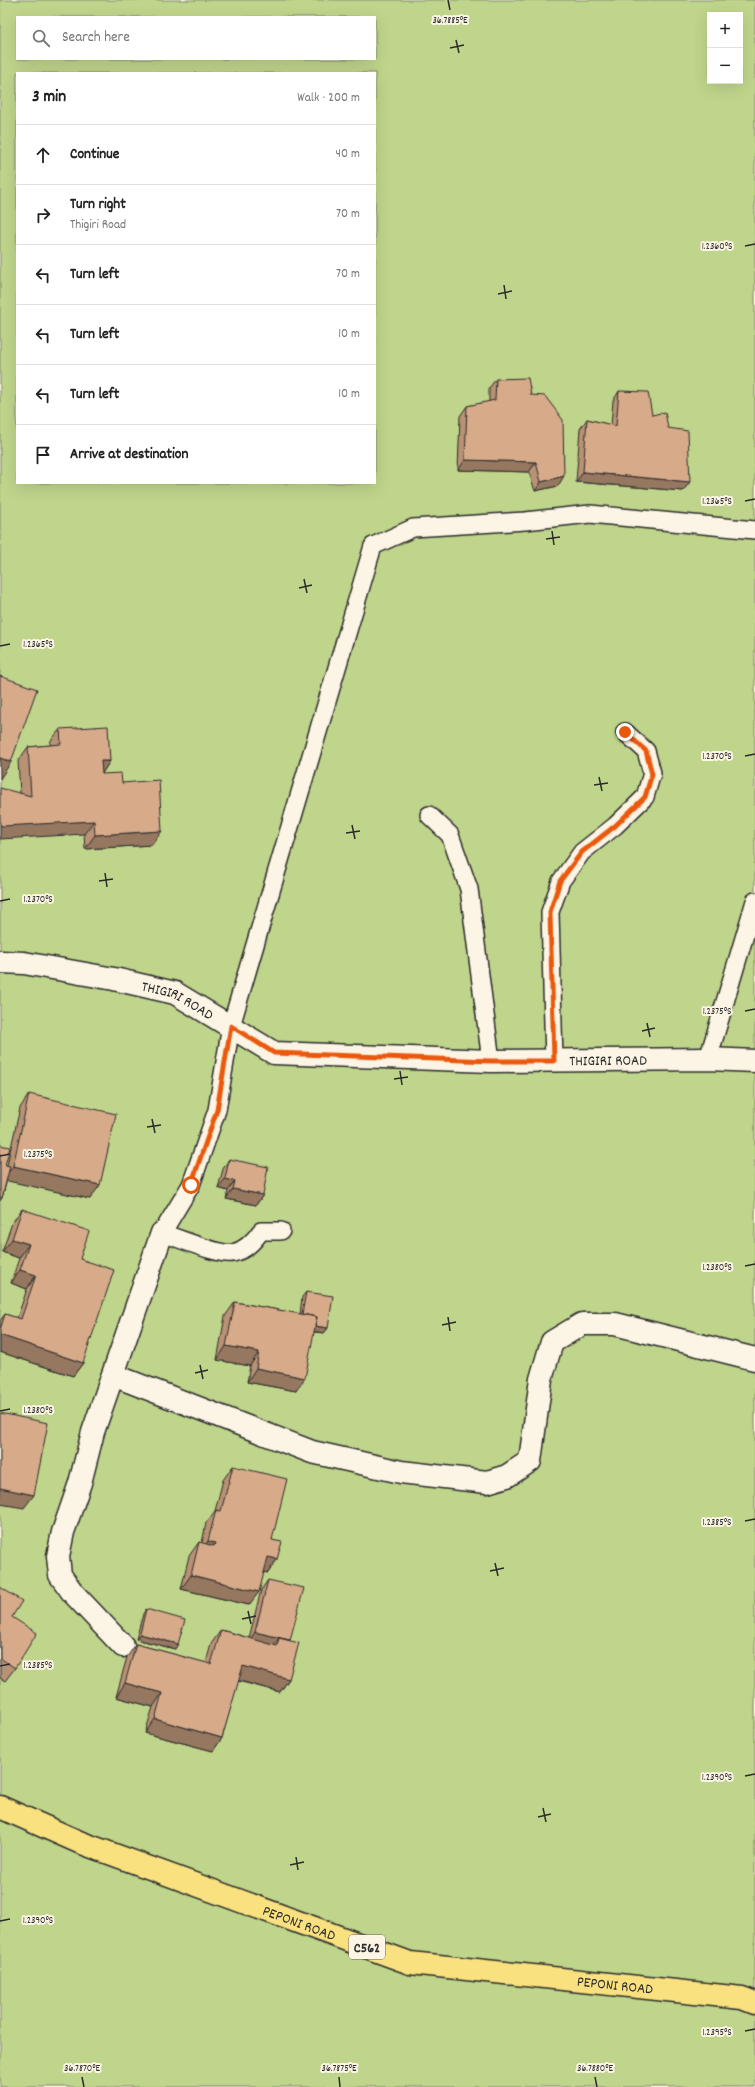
<!DOCTYPE html>
<meta charset="utf-8">
<style>
:root{--surface:#fff;--page:#f6f6f6;--text:#222;--muted:#767676;--line:#e0e0e0}
body{margin:0;font-family:Dekko,sans-serif;background:var(--page);color:var(--text)}
.controls{position:absolute;right:12px;top:12px;display:grid;overflow:hidden;border-radius:0px;box-shadow:0 4px 16px #0002}
.controls button{width:36px;height:36px;display:grid;place-items:center;padding:0;border:0;border-bottom:1px solid var(--line);background:var(--surface);color:var(--text);font:20px sans-serif}
.stop{position:absolute;width:12px;height:12px;margin:-9px;border:3px solid #ea580c;border-radius:50%;background:#fff}
.stop.end{background:#ea580c;border-color:#fff;box-shadow:0 1px 4px #0008}
.list{margin:0;padding:0;list-style:none}
h2{display:flex;justify-content:space-between;align-items:center;height:52px;margin:0;padding:0 16px;font-size:17px}
h2 small{font-size:13px;font-weight:400;color:var(--muted)}
.list li{display:grid;grid-template-columns:26px 1fr auto;gap:12px;align-items:center;box-sizing:border-box;height:60px;padding:0 16px;border-top:1px solid var(--line)}
.list b{display:block;font-size:15px;white-space:nowrap}
.list p{margin:0;font-size:13px;white-space:nowrap;color:var(--muted)}
.list em{font-size:13px;font-style:normal;color:var(--muted)}
.icon{flex:none;width:22px;height:22px;fill:none;stroke:currentColor;stroke-width:2;stroke-linecap:round;stroke-linejoin:round}
.map{position:relative;flex:none;width:755px;height:2087px;overflow:hidden}
.search{position:absolute;background:var(--surface);box-shadow:0 4px 16px #0002;left:16px;top:16px;width:360px;height:44px;display:flex;align-items:center;gap:10px;box-sizing:border-box;padding:0 14px;border-radius:0px;color:var(--muted);font-size:15px}
.panel{position:absolute;background:var(--surface);box-shadow:0 4px 16px #0002;left:16px;top:72px;width:360px;height:412px;border-radius:0px}
.map>svg:first-child{display:block}
.green{fill:#bfd58b;stroke:#75805b;fill-rule:evenodd}
.lines{fill:none;stroke-linecap:round;stroke-linejoin:round}
.lane-casing{stroke:#2b2b2b;stroke-width:20}
.street-casing{stroke:#2b2b2b;stroke-width:25}
.primary-casing{stroke:#2b2b2b;stroke-width:25}
.lane{stroke:#fcf5e5;stroke-width:17}
.street{stroke:#fcf5e5;stroke-width:22}
.primary{stroke:#fae180;stroke-width:22}
.wall{fill:#b99276;stroke:#2b2b2b}
.shaded-wall{fill:#967760;stroke:#2b2b2b}
.building{fill:#d7aa89;stroke:#2b2b2b}
.route{stroke:#ea580c;stroke-width:5}
.ticks{fill:none;stroke:#2b2b2b;stroke-width:1.5}
.labels{text-anchor:middle;stroke-width:4;stroke-linejoin:round;paint-order:stroke}
.shield{fill:#fcf5e5;stroke:#6a6863;stroke-width:1}
.shield-label{font-size:14px;font-weight:bold;fill:#2b2b2b}
.street-label{font-size:15px;fill:#2b2b2b;stroke:#fcf5e5}
.ticks-label{font-size:10px;text-anchor:middle;fill:#2b2b2b;stroke:#fcf5e5;stroke-width:4;stroke-linejoin:round;paint-order:stroke}
</style>
<div class="map">
<svg width="755" height="2087" viewBox="0 0 755 2087">
<rect width="100%" height="100%" fill="#fcf5e5"/>
<filter id="ink" filterUnits="userSpaceOnUse"><feTurbulence type="fractalNoise" baseFrequency=".025" numOctaves="2"/><feDisplacementMap in="SourceGraphic" scale="8" xChannelSelector="R" yChannelSelector="G"/><feConvolveMatrix kernelMatrix="1 2 1 2 8 2 1 2 1" color-interpolation-filters="sRGB"/></filter>
<g filter="url(#ink)">
<!-- green -->
<path class="green" d="M0 0H755V2087H0ZM710 15H740V81H710ZM17 17H375V59H17ZM17 73H375V483H17Z"/>
<g class="lines">
<defs>
<path id="lane" d="M429 815 450 835 469 889 491 1061
M708 1059 755 901
M554 1061 550 912 561 881 582 852 615 826 645 797 652 773 646 751 625 732
M281 1231H261C254 1241 246 1250 233 1253 220 1256 176 1237 162 1233L191 1185 217 1110 231 1026 373 546 413 528 525 521 590 514 755 530"/>
<g id="street">
<path id="s1" d="M0 962 24 963 114 979 175 993 274 1053 491 1061 708 1059 755 1061"/>
<path d="M113 1375 312 1452 401 1472 487 1482 507 1476 530 1461 541 1379 552 1342 582 1324H615L755 1359"/>
<path d="M123 1646 73 1593 60 1575 58 1556 63 1532 80 1483 93 1432 162 1233"/>
</g>
<g id="primary">
<path id="s2" d="M0 1807 79 1842 410 1963 742 1998 755 2003"/>
</g>
</defs>
<!-- lane casing -->
<use href="#lane" class="lane-casing"/>
<!-- street casing -->
<use href="#street" class="street-casing"/>
<!-- primary casing -->
<use href="#primary" class="primary-casing"/>
<!-- lane -->
<use href="#lane" class="lane"/>
<!-- street -->
<use href="#street" class="street"/>
<!-- primary -->
<use href="#primary" class="primary"/>
</g>
<!-- wall -->
<path class="wall" d="M496 379 531 395 558 486 535 491 529 472 458 470 460 416 467 406 489 402V388Z
M619 391 652 415 668 428 683 491 576 482 580 429 587 419 611 425 613 401Z
M60 729 110 761 102 773V774L122 783 152 845 85 849 84 834 20 793 18 761 28 747 51 745 50 742Z
M29 1094 90 1199 7 1180 2 1198 0 1201V1145L5 1165H7L20 1108Z
M229 1159 263 1195 256 1205 226 1199 228 1191 218 1188 223 1169Z
M22 1209 80 1259 83 1363 73 1376 0 1352V1321L5 1314 17 1318 27 1289 11 1283 19 1258 2 1252 12 1223Z
M306 1292 328 1328 324 1333 314 1332 296 1391 247 1382 250 1366 217 1360 225 1316 235 1302 300 1314 302 1297Z
M233 1466 272 1540 277 1559 268 1573 264 1572 249 1605 181 1589 189 1556 199 1542 202 1543 206 1523 215 1511 223 1480Z
M268 1580 290 1641 289 1679 280 1692 238 1681 222 1738 213 1751 145 1733 153 1707 116 1697 127 1657 136 1644 206 1663 211 1644 221 1630 249 1638 261 1590Z
M0 1587 12 1617 15 1668 5 1681 0 1678Z
M146 1609 175 1649 136 1639 143 1614Z"/>
<!-- shaded-wall -->
<path class="shaded-wall" d="M465 460 536 462 529 472 458 470Z
M583 472 690 482 683 491 576 482Z
M564 476 558 486 535 491 541 482Z
M0 758 11 762 0 779Z
M101 761H110L101 775Z
M94 821 84 834 0 839V825Z
M162 831 152 845 85 849 95 835Z
M13 1166 100 1185 90 1199 3 1180Z
M225 1179 235 1181 228 1191 218 1188Z
M233 1189 263 1195 256 1205 226 1199Z
M12 1239 29 1244 19 1258 2 1252Z
M20 1270 36 1275 27 1289 11 1283Z
M301 1324 328 1328 324 1333 297 1329Z
M0 1335 83 1363 73 1376 0 1352Z
M226 1346 259 1352 250 1366 217 1360Z
M256 1368 305 1378 296 1391 247 1382Z
M0 1488 34 1495 24 1508 0 1504Z
M208 1541 215 1543 206 1557 199 1555Z
M268 1557 277 1559 268 1573 258 1570Z
M191 1575 259 1592 249 1605 181 1589Z
M255 1632 290 1640 279 1638 273 1647 249 1641Z
M140 1634 178 1644 175 1649 136 1639Z
M243 1666 289 1679 280 1692 233 1679Z
M125 1683 162 1693 153 1707 116 1697Z
M155 1719 222 1738 213 1751 145 1733Z"/>
<!-- building -->
<path class="building" d="M528 378 531 395 545 396 563 420 564 476 541 482 536 462 465 460 467 406 495 400 496 379Z
M619 391 648 392 652 415 665 412 668 428 688 431 690 482 583 472 587 419 616 426Z
M0 676 37 689 11 762 0 758Z
M108 726 110 761H101L102 774 121 773 122 783 159 780 162 831 95 835 94 821 3 826 0 825V788L31 796 28 747 61 744 60 729Z
M29 1094 116 1114 100 1185 13 1166Z
M0 1145 10 1147 5 1165 10 1166 2 1198 0 1197Z
M229 1159 268 1167 263 1195 233 1189 235 1181 225 1179Z
M22 1209 89 1231 80 1259 114 1270 83 1363 0 1335V1330L5 1314 21 1319 36 1275 20 1270 29 1244 12 1239Z
M306 1292 333 1296 328 1328 315 1326 317 1317 302 1314Z
M235 1302 317 1317 305 1378 256 1368 259 1352 226 1346Z
M0 1413 48 1423 34 1495 0 1488Z
M233 1466 287 1479 272 1540 282 1542 277 1559 268 1557 259 1592 191 1575 199 1542 214 1546 215 1543 208 1541 216 1510 221 1511Z
M268 1580 304 1588 290 1640 255 1632Z
M0 1587 22 1601 12 1617 37 1633 15 1668 0 1658Z
M146 1609 185 1620 178 1644 140 1634Z
M221 1630 277 1646 279 1638 299 1643 289 1679 243 1666 222 1738 155 1719 162 1693 125 1683 136 1644 211 1664Z"/>
</g>
<g class="lines" filter="url(#ink)">
<!-- route -->
<path class="route" d="M191 1185 217 1110 231 1026 274 1053 491 1061H554L550 912 560 881 582 852 615 826 645 797 652 774 646 751 625 732"/>
</g>
<!-- ticks -->
<path class="ticks" d="M448 0 450 10M456 40 459 53M450 48 464 45M745 246 755 244M504 285 506 299M498 294 512 291M745 501 755 499M552 531 554 545M546 539 560 537M304 579 307 593M299 588 312 585M0 646 10 644M745 756 755 754M599 777 602 791M594 785 608 783M352 825 355 839M346 833 360 831M105 873 107 887M99 881 113 879M0 901 10 899M745 1011 755 1009M647 1023 650 1037M642 1031 655 1028M400 1071 402 1085M394 1079 408 1077M152 1119 155 1133M147 1127 161 1125M0 1156 10 1154M745 1266 755 1264M448 1317 450 1331M442 1325 456 1322M200 1365 203 1379M195 1373 208 1370M0 1411 10 1409M745 1521 755 1519M495 1563 498 1576M490 1571 504 1568M248 1611 251 1624M242 1619 256 1616M0 1666 10 1664M745 1776 755 1774M543 1808 546 1822M538 1817 551 1814M296 1857 298 1870M290 1865 304 1862M0 1921 10 1919M745 2031 755 2029M82 2077 84 2087M339 2077 340 2087M595 2077 597 2087"/>
<g class="labels">
<!-- shield labels -->
<rect class="shield" x="349" y="1935" width="36" height="24" rx="3"/>
<g class="shield-label">
<text x="367" y="1952">C562</text>
</g>
<!-- street labels -->
<g class="street-label">
<text dy="5" stroke="none"><textPath href="#s1" startOffset="183">THIGIRI ROAD</textPath></text>
<text dy="5" stroke="none"><textPath href="#s1" startOffset="628">THIGIRI ROAD</textPath></text>
<text dy="5" stroke="none"><textPath href="#s2" startOffset="321">PEPONI ROAD</textPath></text>
<text dy="5" stroke="none"><textPath href="#s2" startOffset="645">PEPONI ROAD</textPath></text>
</g>
</g>
<g class="ticks-label">
<text x="450" y="23">36.7885°E</text>
<text x="717" y="249">1.2360°S</text>
<text x="717" y="504">1.2365°S</text>
<text x="38" y="647">1.2365°S</text>
<text x="717" y="759">1.2370°S</text>
<text x="38" y="902">1.2370°S</text>
<text x="717" y="1014">1.2375°S</text>
<text x="38" y="1157">1.2375°S</text>
<text x="717" y="1270">1.2380°S</text>
<text x="38" y="1413">1.2380°S</text>
<text x="717" y="1525">1.2385°S</text>
<text x="38" y="1668">1.2385°S</text>
<text x="717" y="1780">1.2390°S</text>
<text x="38" y="1923">1.2390°S</text>
<text x="717" y="2035">1.2395°S</text>
<text x="82" y="2071">36.7870°E</text>
<text x="339" y="2071">36.7875°E</text>
<text x="595" y="2071">36.7880°E</text>
</g>
</svg>
<div class="controls">
<button>+</button>
<button>−</button>
</div>
<div class="stop" style="left:191px;top:1185px"></div>
<div class="stop end" style="left:625px;top:732px"></div>
<div class="search"><svg class="icon" aria-label="search" viewBox="0 0 24 24"><circle cx="10" cy="10" r="6"/><path d="M15 15l6 6"/></svg>Search here</div>
<section class="panel">
<h2>3 min<small>Walk · 200 m</small></h2>
<ul class="list">
<li><svg class="icon" aria-label="ahead" viewBox="0 0 24 24"><path d="M12 20V5M6 11l6-6 6 6"/></svg><div><b>Continue</b></div><em>40 m</em></li>
<li><svg class="icon" aria-label="right" viewBox="0 0 24 24"><path d="M7 20v-9h11M14 6l5 5-5 5"/></svg><div><b>Turn right</b><p>Thigiri Road</p></div><em>70 m</em></li>
<li><svg class="icon" aria-label="left" viewBox="0 0 24 24"><path d="M17 20v-9H6M10 6l-5 5 5 5"/></svg><div><b>Turn left</b></div><em>70 m</em></li>
<li><svg class="icon" aria-label="left" viewBox="0 0 24 24"><path d="M17 20v-9H6M10 6l-5 5 5 5"/></svg><div><b>Turn left</b></div><em>10 m</em></li>
<li><svg class="icon" aria-label="left" viewBox="0 0 24 24"><path d="M17 20v-9H6M10 6l-5 5 5 5"/></svg><div><b>Turn left</b></div><em>10 m</em></li>
<li><svg class="icon" aria-label="arrive" viewBox="0 0 24 24"><path d="M6 21V4h12l-3 4 3 4H6"/></svg><div><b>Arrive at destination</b></div></li>
</ul>
</section>
</div>
